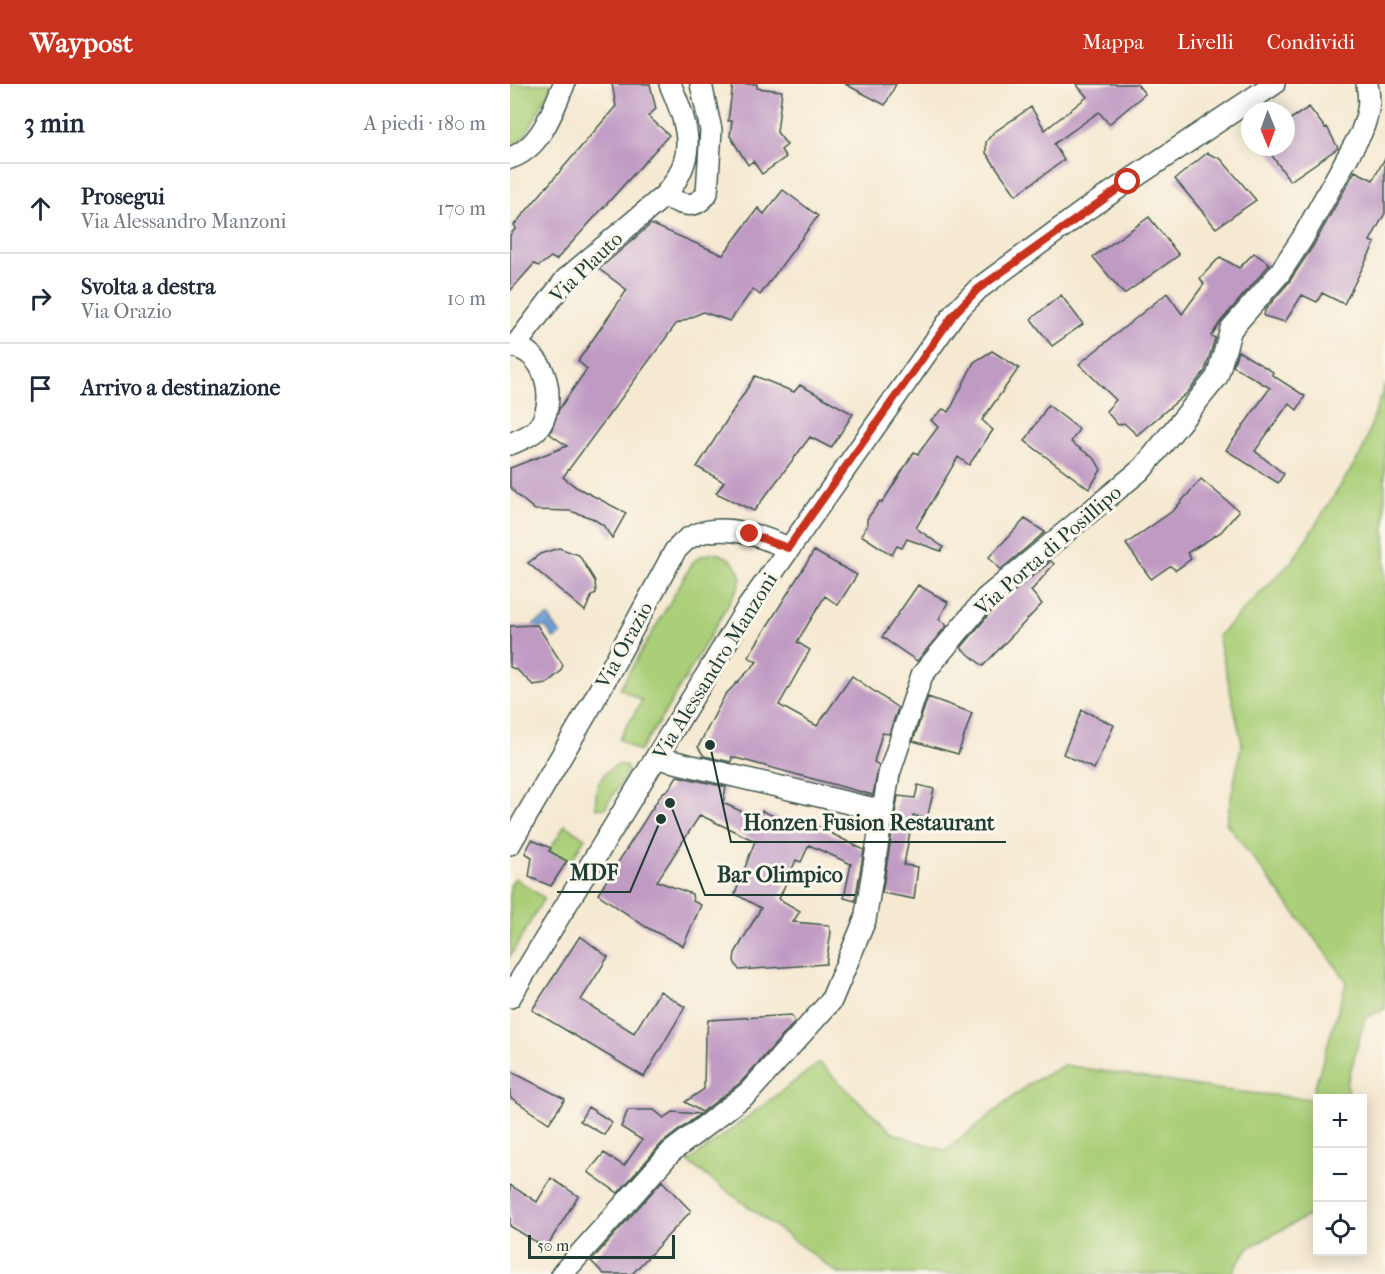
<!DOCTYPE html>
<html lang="it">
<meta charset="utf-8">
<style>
:root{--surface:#fff;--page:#f2f2f3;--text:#1f2937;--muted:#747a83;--line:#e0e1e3;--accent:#c8321e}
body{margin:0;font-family:"IM FELL French Canon",serif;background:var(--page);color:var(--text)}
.controls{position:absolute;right:18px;bottom:18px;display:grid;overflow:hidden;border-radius:0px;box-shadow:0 3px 15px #0003}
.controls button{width:54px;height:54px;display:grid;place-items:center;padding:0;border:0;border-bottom:2px solid var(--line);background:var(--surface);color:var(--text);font:30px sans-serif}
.compass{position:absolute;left:731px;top:18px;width:54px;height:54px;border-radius:50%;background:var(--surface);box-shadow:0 3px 15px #0003;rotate:179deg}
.scale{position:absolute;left:18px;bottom:15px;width:147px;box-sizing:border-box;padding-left:6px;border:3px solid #1f3d34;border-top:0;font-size:16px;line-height:21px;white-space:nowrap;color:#1f3d34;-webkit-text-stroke:4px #fbf7ec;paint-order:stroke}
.stop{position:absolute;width:18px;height:18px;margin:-14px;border:4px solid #c8321e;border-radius:50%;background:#fff}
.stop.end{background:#c8321e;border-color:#fff;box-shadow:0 2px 6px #0008}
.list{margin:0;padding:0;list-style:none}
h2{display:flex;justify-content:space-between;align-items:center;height:78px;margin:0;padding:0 24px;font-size:26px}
h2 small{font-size:20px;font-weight:400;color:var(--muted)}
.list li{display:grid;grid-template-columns:39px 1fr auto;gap:18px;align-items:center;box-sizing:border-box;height:90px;padding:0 24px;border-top:2px solid var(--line)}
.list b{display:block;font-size:22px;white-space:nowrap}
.list p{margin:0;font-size:20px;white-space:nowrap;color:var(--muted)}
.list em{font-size:20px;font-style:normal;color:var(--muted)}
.icon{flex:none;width:33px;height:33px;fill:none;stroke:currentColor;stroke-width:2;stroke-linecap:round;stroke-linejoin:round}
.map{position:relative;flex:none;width:875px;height:1190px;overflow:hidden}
header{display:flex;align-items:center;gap:36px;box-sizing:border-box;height:84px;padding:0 30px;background:var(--accent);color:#fff}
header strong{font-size:28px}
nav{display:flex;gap:33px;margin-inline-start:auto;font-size:21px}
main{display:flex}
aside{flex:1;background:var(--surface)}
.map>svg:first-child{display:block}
.green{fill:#abcf79;stroke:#658656;stroke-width:1.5}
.water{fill:#6d9dd6;stroke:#466d85;stroke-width:1.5}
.building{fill:#bf9ac3}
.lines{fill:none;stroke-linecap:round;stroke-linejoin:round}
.minor-casing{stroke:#3f574c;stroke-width:24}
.minor{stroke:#fff;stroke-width:21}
.route{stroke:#c8321e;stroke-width:8}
.labels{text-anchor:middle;stroke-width:6;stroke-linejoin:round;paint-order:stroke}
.street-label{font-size:21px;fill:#1f3d34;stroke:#fbf7ec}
.leader{fill:none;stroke:#1f3d34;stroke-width:2}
.callout-dot{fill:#1f3d34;stroke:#fbf7ec;stroke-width:2}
.callout-label{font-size:22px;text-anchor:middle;font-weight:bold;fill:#1f3d34;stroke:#fbf7ec;stroke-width:6;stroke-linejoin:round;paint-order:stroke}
</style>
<header>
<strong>Waypost</strong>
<nav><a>Mappa</a><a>Livelli</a><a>Condividi</a></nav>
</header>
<main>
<aside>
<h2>3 min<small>A piedi · 180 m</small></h2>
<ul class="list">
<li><svg class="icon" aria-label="ahead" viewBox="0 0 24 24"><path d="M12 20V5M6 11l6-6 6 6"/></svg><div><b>Prosegui</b><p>Via Alessandro Manzoni</p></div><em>170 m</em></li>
<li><svg class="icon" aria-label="right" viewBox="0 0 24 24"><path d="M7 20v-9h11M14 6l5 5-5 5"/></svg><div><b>Svolta a destra</b><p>Via Orazio</p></div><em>10 m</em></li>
<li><svg class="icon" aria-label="arrive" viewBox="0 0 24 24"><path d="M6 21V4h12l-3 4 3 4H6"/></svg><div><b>Arrivo a destinazione</b></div></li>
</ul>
</aside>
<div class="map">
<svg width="875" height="1190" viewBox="0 0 875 1190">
<rect width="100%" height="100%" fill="#fbf7ec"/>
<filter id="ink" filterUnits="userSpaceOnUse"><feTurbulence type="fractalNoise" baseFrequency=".0167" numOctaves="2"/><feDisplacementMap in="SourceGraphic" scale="12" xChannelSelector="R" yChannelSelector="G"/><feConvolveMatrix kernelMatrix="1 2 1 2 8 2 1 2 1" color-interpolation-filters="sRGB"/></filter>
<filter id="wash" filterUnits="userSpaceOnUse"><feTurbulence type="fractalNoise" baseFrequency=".008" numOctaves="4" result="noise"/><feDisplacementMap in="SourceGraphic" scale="24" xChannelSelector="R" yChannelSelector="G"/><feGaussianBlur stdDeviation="1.35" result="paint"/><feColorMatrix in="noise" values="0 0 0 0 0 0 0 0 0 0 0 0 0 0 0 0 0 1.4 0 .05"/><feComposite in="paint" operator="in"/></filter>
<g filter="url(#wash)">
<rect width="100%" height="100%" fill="#f5e9d1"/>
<!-- green -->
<path class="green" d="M0 0H42L16 51 0 64Z
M875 300V925L855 934 837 1000 840 1014H808L807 1127 738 1164 721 1190H329L178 1078 309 979 383 1049 435 1067 519 1000 554 981 713 1006 801 1015 837 897 716 739 732 659 708 552 783 476 852 368Z
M202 469C219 470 227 479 231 495L228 504 154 630 129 668 109 655 132 617 110 604 183 478 191 472Z
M107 681H115L118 687 95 724 86 725C84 706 88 690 107 681Z
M55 741 75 754 60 779 39 767Z
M5 794 34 814 0 873V802Z"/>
<!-- water -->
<path class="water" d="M38 532 51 551 44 555 36 543 27 545 24 540Z"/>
<g id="blocks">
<!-- building -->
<path class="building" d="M102 0H140L146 25 138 32 159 51 46 176 41 173 29 182 24 180 0 207V151L6 144 4 141 106 22Z
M223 0H247V4L272 7 267 48 277 61 271 66 276 73 252 90 243 77 238 81 220 52 222 37H218Z
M335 0H386L375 21Z
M566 0H627L635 10 599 40 589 28 544 60 554 76 506 111 476 69V58L483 49 521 23 535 46 577 13Z
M799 23 815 44 817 43 828 64 780 97 756 63H776V38Z
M697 69 711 75 746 116 706 144 665 95Z
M875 74V129L860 157 865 159 834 220 812 209 807 218 792 211 775 238 754 232 755 226 779 198 803 162 845 87 863 96Z
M273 106 308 132 250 211 243 205 220 237 193 228 166 240 53 393 66 403 116 429 102 454 93 441 82 434 60 427 25 426 5 409 0 402V384L57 362 40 350 49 325 77 285 68 277 117 206 89 185 141 140 213 171 248 124 254 130Z
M639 133 669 171 614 210 583 173Z
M744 169 760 180 711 237 701 252 705 254 695 287 678 308 627 351 614 339 608 341 596 327 606 316 569 280 657 209 672 230 694 200 690 194 710 173 729 184Z
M551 211 573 240 542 262 521 235Z
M482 267 509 284 472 336 483 346 459 381 448 373 406 444 433 463 431 467 397 455 392 464 387 462 382 471 351 451 357 442V435L370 417 372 419 404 368 408 370 428 343 421 336 433 325 439 328 464 278Z
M728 267 763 288 762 291 795 312 787 326 779 319 745 367 774 390 768 399 716 366 760 304 723 282Z
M245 292 284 308 290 301 343 330 321 364 300 353 244 427 206 409 214 398 187 383Z
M538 321 569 345 561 358 585 375 591 386 579 405 515 357Z
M691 395 729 427 711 448 677 469 681 475 666 486 660 482 641 495 616 460 664 426Z
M515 435 535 448 490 486 479 473Z
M49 464 69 471 85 497 86 509 82 511 75 527 18 479 30 470Z
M304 467 347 491 328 521 315 512 287 558 300 566 269 621 307 642 342 592 388 624 379 650 372 649 364 678 369 681 363 711 222 673 221 678 194 672 188 663 215 611 247 578 238 573Z
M541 477 544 480 521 507 532 520 473 582 451 564 485 523Z
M408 501 438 518 429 535 437 541 407 577 372 553Z
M27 541 53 581 50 588 37 599 23 601 7 586 0 583V542Z
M418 613 462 629 448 670 403 657Z
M572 626 604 641 584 685 553 670Z
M167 692 216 703 213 719 248 735 252 727 269 734 267 741 307 742 354 766 345 817 334 814 341 780 299 761 291 778 286 776 269 815 290 827 283 838 318 841 321 848 316 880 229 886 224 877 225 869 251 824 225 810 245 757 190 731 147 797 182 810 183 817 191 821 173 862 136 843 88 810 152 709 159 705Z
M408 701 424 705 417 735 403 731 394 781 408 783 404 815 372 809 388 712 405 714Z
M22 756 41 764 39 767 57 777 41 802 19 793 22 773 15 769Z
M70 852 98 873 71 916 124 949 150 907 175 923 134 993 22 926Z
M281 931 285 938 230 999 192 1028 175 1018 194 1005 195 952 197 949 198 936Z
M0 987 55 1015 39 1039 0 1013Z
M78 1023 102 1038 94 1051 70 1037Z
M118 1026H144L154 1034 163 1028 190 1030 152 1059 108 1109 78 1088 94 1069 114 1082 132 1056 111 1043Z
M41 1094 68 1112 36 1164 0 1142V1101L27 1118Z
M152 1097 181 1127 122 1190H94L81 1177Z"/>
</g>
</g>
<g filter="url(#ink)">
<use href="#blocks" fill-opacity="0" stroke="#3f574c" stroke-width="1.5"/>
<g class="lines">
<defs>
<path id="minor" d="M0 74C31 64 42 28 54 0
M155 111C170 121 185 127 197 109L201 46 191 0
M0 262C35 266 47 312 31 340 24 351 12 355 0 360
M5 262 56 195 155 111C189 72 178 42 160 0
M148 674 373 727
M0 760 83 618 165 467C169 463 174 457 179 454 208 437 250 451 278 464
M0 913 236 526 444 230 468 205 574 127 764 0
M52 1190 161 1068 239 1008 321 917 355 836 379 690 412 591 476 514 633 384 707 293 721 245 769 190 792 155 851 49C858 31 861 19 857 0"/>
</defs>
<!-- minor casing -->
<use href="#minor" class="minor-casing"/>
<!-- minor -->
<use href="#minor" class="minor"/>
</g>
</g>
<g class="lines" filter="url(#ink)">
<!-- route -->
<path class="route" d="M240 450 278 464 444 230 468 205 618 98"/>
</g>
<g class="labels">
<!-- street labels -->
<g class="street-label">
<text transform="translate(76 183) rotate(-44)" y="7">Via Plauto</text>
<text transform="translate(538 466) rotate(-41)" y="7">Via Porta di Posillipo</text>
<text transform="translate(114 561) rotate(-61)" y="7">Via Orazio</text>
<text transform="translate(205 582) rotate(-58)" y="7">Via Alessandro Manzoni</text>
</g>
</g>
<!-- callouts -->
<path class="leader" d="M200 661L221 758H496M151 735L120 808H47M160 719L195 811H345"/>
<g class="callout-dot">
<circle cx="200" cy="661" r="6"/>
<circle cx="151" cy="735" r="6"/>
<circle cx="160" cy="719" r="6"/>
</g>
<g class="callout-label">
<text x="359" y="746">Honzen Fusion Restaurant</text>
<text x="84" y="796">MDF</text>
<text x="270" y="798">Bar Olimpico</text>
</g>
</svg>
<div class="controls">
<button>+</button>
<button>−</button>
<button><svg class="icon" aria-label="locate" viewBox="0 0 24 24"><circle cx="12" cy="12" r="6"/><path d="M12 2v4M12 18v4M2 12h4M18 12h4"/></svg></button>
</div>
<svg class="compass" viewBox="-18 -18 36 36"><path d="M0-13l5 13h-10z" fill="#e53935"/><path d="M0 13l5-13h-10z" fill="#747a83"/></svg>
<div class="scale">50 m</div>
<div class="stop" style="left:618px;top:98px"></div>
<div class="stop end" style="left:240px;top:450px"></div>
</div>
</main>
